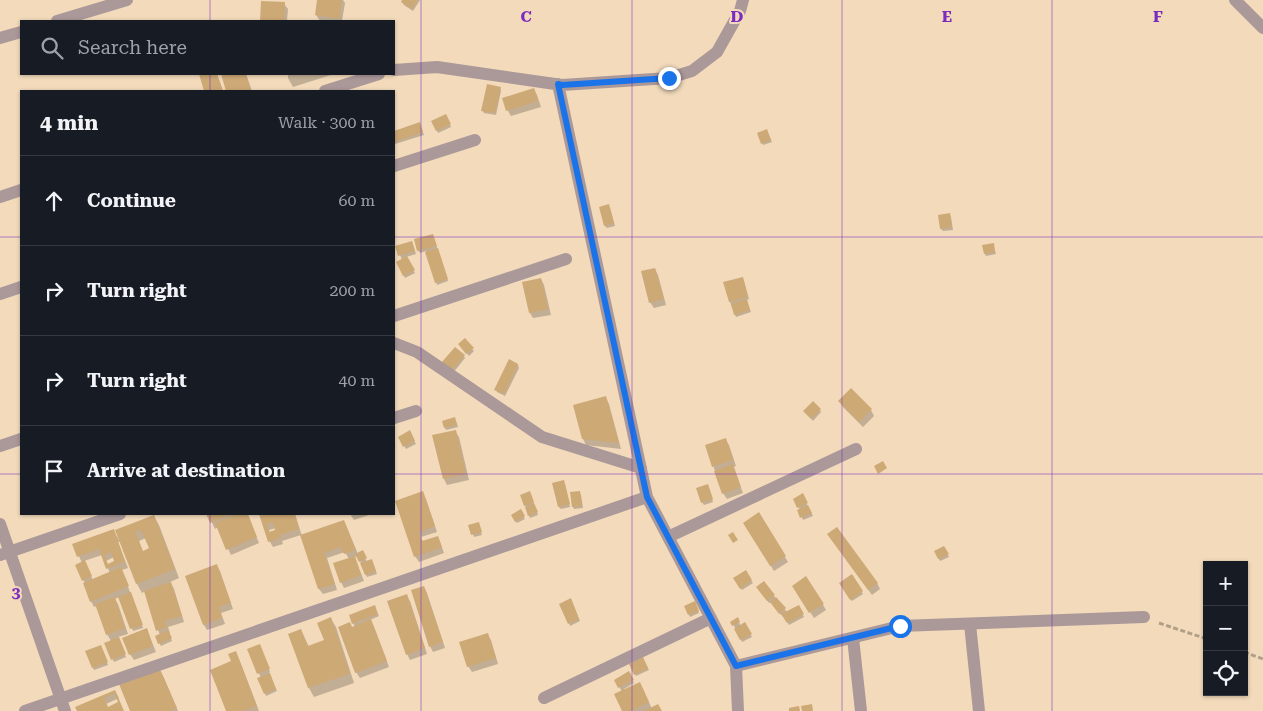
<!DOCTYPE html>
<meta charset="utf-8">
<style>
:root{--surface:#171b24;--page:#20242c;--text:#f1f3f6;--muted:#9ea1a6;--line:#363941}
body{margin:0;font-family:"Roboto Serif",serif;background:var(--page);color:var(--text)}
.controls{position:absolute;right:15px;bottom:15px;display:grid;overflow:hidden;border-radius:0px;box-shadow:0 1px 4px #0004}
.controls button{width:45px;height:45px;display:grid;place-items:center;padding:0;border:0;border-bottom:1px solid var(--line);background:var(--surface);color:var(--text);font:25px sans-serif}
.stop{position:absolute;width:15px;height:15px;margin:-11px;border:4px solid #1a73e8;border-radius:50%;background:#fff}
.stop.end{background:#1a73e8;border-color:#fff;box-shadow:0 1px 5px #0008}
.list{margin:0;padding:0;list-style:none}
h2{display:flex;justify-content:space-between;align-items:center;height:65px;margin:0;padding:0 20px;font-size:21px}
h2 small{font-size:16px;font-weight:400;color:var(--muted)}
.list li{display:grid;grid-template-columns:32px 1fr auto;gap:15px;align-items:center;box-sizing:border-box;height:90px;padding:0 20px;border-top:1px solid var(--line)}
.list b{display:block;font-size:19px;white-space:nowrap}
.list em{font-size:16px;font-style:normal;color:var(--muted)}
.icon{flex:none;width:28px;height:28px;fill:none;stroke:currentColor;stroke-width:2;stroke-linecap:round;stroke-linejoin:round}
.map{position:relative;flex:none;width:1263px;height:711px;overflow:hidden}
.search{position:absolute;background:var(--surface);box-shadow:0 1px 4px #0004;left:20px;top:20px;width:375px;height:55px;display:flex;align-items:center;gap:12px;box-sizing:border-box;padding:0 18px;border-radius:0px;color:var(--muted);font-size:19px}
.panel{position:absolute;background:var(--surface);box-shadow:0 1px 4px #0004;left:20px;top:90px;width:375px;height:425px;border-radius:0px}
.map>svg:first-child{display:block}
.shadow{fill:#0003;fill-rule:evenodd}
.building{fill:#cda976;fill-rule:evenodd}
.lines{fill:none;stroke-linecap:round;stroke-linejoin:round}
.path{stroke:#b29f87;stroke-width:3;stroke-dasharray:5 2.5;stroke-linecap:butt}
.minor{stroke:#ab9899;stroke-width:12}
.route{stroke:#1a73e8;stroke-width:6}
.grid{fill:none;stroke:#7b2cbf;stroke-width:1;stroke-opacity:0.55}
.grid-label{font-size:16px;text-anchor:middle;font-weight:bold;fill:#7b2cbf;stroke:#f2dabb;stroke-width:4;stroke-linejoin:round;paint-order:stroke}
</style>
<div class="map">
<svg width="1263" height="711" viewBox="0 0 1263 711">
<rect width="100%" height="100%" fill="#f2dabb"/>
<!-- shadow -->
<path class="shadow" d="M319 0H343L345 3 342 21H320L316 15Z
M403 0H420L413 11 404 5 402 2Z
M262 3 284 4 288 9 287 21H262Z
M204 74H217L223 91H206L200 75Z
M222 74H246L252 91H228Z
M288 74H334L293 87 288 78Z
M500 88 501 91 496 115 484 113 482 110Z
M534 89 537 95 541 107 511 116 508 111 504 99Z
M446 115 451 127 438 133 433 122Z
M420 124 424 135 395 144 394 132Z
M768 133 772 142 763 145 762 143Z
M610 208 615 226 607 228 605 226Z
M950 215 951 217 953 230 943 231 941 229Z
M434 238 448 281 437 285 426 251 420 253 418 250Z
M412 242 416 254 406 257 415 273 405 278 397 262 402 260 397 247Z
M994 247 996 254 986 256 985 254Z
M655 269 658 275 666 305 654 308 650 302Z
M541 279 544 285 551 315 533 318 530 313Z
M744 281 749 299 746 300 751 312 736 317 730 302 725 283Z
M461 346 472 349 474 351 469 356Z
M464 356 465 358 453 373 444 365Z
M510 361 518 365 519 368 505 396 497 392 496 389Z
M606 398 609 404 621 449 586 445 583 439Z
M840 402 871 410 874 416 863 427 843 407Z
M820 410 821 412 813 421 806 413Z
M456 421 458 427 446 430 445 428Z
M455 431 459 437 469 480 447 485 444 479Z
M409 432 416 444 406 449 399 437Z
M725 439 729 445 736 466 733 467 743 493 727 499 723 493 706 446Z
M565 484 570 507 561 509 559 507Z
M709 488 713 502 704 505 702 502Z
M579 492 581 495 583 508 574 509 573 507Z
M423 493 426 499 437 532 421 537 423 542 438 537 444 553 419 562 415 556Z
M531 495 538 515 530 518 525 505Z
M802 495 813 516 803 520 799 511 800 510 794 499Z
M520 510 525 519 517 523 512 515Z
M208 514H247L259 543 231 555 218 527 215 529Z
M260 514H295L302 536 344 521 358 554 362 551 367 562 373 563 377 574 367 577 358 556 354 557 357 563 364 581 344 588 341 582 349 559 345 552 327 558 337 590 323 594 319 589 301 535 282 541 283 544 273 547 270 542ZM276 528 277 531 270 533 269 530Z
M350 514H372L354 520Z
M759 514 788 562 774 571 745 523Z
M154 516 159 525 179 578 170 582 174 589 184 622 168 627 170 633 169 634 172 641 161 646 159 643 160 635 158 630 145 591 142 593 137 584 121 541 118 542 128 568 122 570 143 628 133 631 120 597 114 599 118 604 128 634 118 637 126 657 114 662 106 644 111 641 107 634 97 606 94 607 91 601 85 583 76 566 82 563 74 545 113 530 119 540ZM146 538 150 549 143 552 139 541ZM102 555 110 573 93 580 84 561ZM114 557 116 562 108 565 106 561Z
M470 526H479L482 535 474 537Z
M832 540 877 583 880 589 872 595Z
M944 547 949 557 940 561 935 551Z
M217 566 220 571 233 609 221 613 225 624 207 630 204 625 186 577Z
M745 572 753 583 742 590 734 579Z
M851 576 863 594 852 601 840 583Z
M424 587 427 593 445 648 433 652 430 646Z
M759 590 774 596 787 612 798 606 804 617 789 625 783 614 781 615 771 602 769 603Z
M797 592 823 605 826 610 814 618Z
M406 596 410 601 427 654 410 660 407 654Z
M572 602 580 621 570 626 569 623Z
M696 605 699 613 690 617 689 615Z
M375 609 379 616 370 620 374 627 389 667 360 678 356 672 352 628 355 627 350 616Z
M331 619 336 627 354 683 314 697 309 688 289 635 301 631 309 647 325 641Z
M737 619 741 626 745 624 752 637 742 642 732 622Z
M147 630 156 652 134 660 130 654Z
M487 635 491 640 498 664 472 672 468 666Z
M261 648 270 672 269 673 277 691 266 696 261 678 249 650Z
M102 649 108 665 94 670 93 668Z
M239 659 259 711H227Z
M643 659 649 670 636 676 630 664Z
M159 669 164 678 178 711H132Z
M629 673 634 683 624 689V690L643 689 652 709 661 711H623L622 692 616 680Z
M115 691 119 698 106 704 108 708 124 711H78Z"/>
<!-- building -->
<path class="building" d="M317 0H342L339 19 315 15Z
M402 0H417L412 9 401 2Z
M261 1 285 2 284 21H260Z
M199 74H217L223 91H204Z
M221 74H246L251 91H226Z
M487 84 501 87 495 113 481 111Z
M534 88 538 101 506 111 502 98Z
M446 114 451 124 436 131 431 121Z
M420 122 423 132 394 142V131Z
M767 129 771 140 761 144 757 133Z
M609 204 614 223 604 226 599 207Z
M950 213 952 227 940 229 938 215Z
M433 234 437 246 417 251 414 239Z
M412 241 415 251 398 256 395 246Z
M994 243 995 252 984 254 982 245Z
M438 248 448 279 435 283 425 252Z
M407 256 415 270 403 276 396 262Z
M655 268 664 299 649 303 641 271Z
M743 277 748 297 729 302 723 282Z
M541 278 548 309 529 313 522 282Z
M747 299 750 310 734 315 731 304Z
M465 338 474 348 466 354 458 344Z
M455 347 465 355 451 371 441 363Z
M509 359 518 364 504 394 494 390Z
M851 388 872 409 859 422 838 401Z
M606 396 619 443 582 439 573 405Z
M813 401 821 409 811 419 803 411Z
M455 417 457 425 444 428 442 421Z
M410 430 415 441 403 447 398 437Z
M456 430 466 474 443 479 432 435Z
M726 438 733 460 712 467 705 445Z
M883 461 887 468 878 474 874 466Z
M733 464 741 487 722 494 714 471Z
M564 480 570 504 558 507 552 483Z
M708 484 713 499 701 503 696 488Z
M423 491 435 526 419 532 422 541 438 536 442 547 414 557 395 501Z
M530 491 534 502 524 506 520 495Z
M580 491 582 506 572 507 570 492Z
M803 493 808 503 797 508 793 499Z
M534 503 538 512 528 516 525 507Z
M808 505 812 513 800 518 797 510Z
M521 509 525 516 515 522 511 515Z
M759 512 786 556 770 566 743 523Z
M206 514H233L210 523Z
M237 514H248L257 537 226 550 215 523Z
M259 514H295L299 529 280 535 281 538 268 542ZM273 522 275 530 269 532 267 524Z
M154 515 175 569 136 584 115 530ZM141 530 149 548 143 551 135 532Z
M344 520 356 550 344 554 341 547 324 553 335 584 318 589 300 535Z
M479 522 482 532 471 535 468 525Z
M837 527 878 583 868 590 827 534Z
M114 529 125 562 106 569 99 549 77 557 72 544ZM111 552 114 561 108 564 104 555Z
M733 532 738 540 733 543 728 535Z
M944 546 949 554 938 559 934 551Z
M363 550 367 558 359 562 355 554Z
M355 556 361 575 340 583 333 563Z
M372 559 376 571 365 575 360 563Z
M85 560 92 576 82 581 75 565Z
M217 564 231 603 219 607 222 618 203 625 185 576Z
M121 567 129 586 90 602 83 583Z
M746 570 752 580 740 589 733 578Z
M852 574 863 591 850 600 839 583Z
M806 576 824 604 809 613 792 586Z
M764 581 775 595 767 601 756 587Z
M171 582 182 616 165 621 167 627 156 631 144 591Z
M424 586 443 642 429 647 411 590Z
M131 592 143 625 130 629 118 597Z
M407 594 425 648 406 655 387 601Z
M115 597 125 628 106 635 95 604Z
M776 597 786 608 779 614 770 602Z
M571 598 579 619 568 624 559 604Z
M695 601 699 611 688 615 684 606Z
M375 605 378 614 352 624 349 615Z
M799 605 804 614 787 623 781 614Z
M331 617 350 674 308 688 288 634 301 629 308 646 324 640 317 623Z
M738 617 740 622 732 626 730 622Z
M371 619 387 661 355 673 338 627 350 622 352 627Z
M745 622 752 634 740 640 734 629Z
M147 628 153 646 129 655 122 638Z
M168 630 172 638 158 644 155 636Z
M488 633 496 658 467 667 459 642Z
M119 637 126 654 111 660 104 643Z
M260 644 270 669 257 674 247 649Z
M101 645 108 662 92 668 85 651Z
M236 651 257 706 243 711H226L210 670 231 661 228 654Z
M643 657 648 668 634 675 629 664Z
M159 667 177 708 170 711H130L119 684Z
M629 671 634 680 618 688 614 680Z
M270 673 276 689 264 694 257 678Z
M640 682 649 702 631 711H622L614 694Z
M115 690 124 711H77L75 707ZM114 693 118 702 108 707 104 698Z
M658 704 662 711H644Z
M812 704 813 711H802L801 706Z
M799 706 800 711H789V708Z"/>
<g class="lines">
<!-- path -->
<path class="path" d="M1159 623 1207 639
M1244 652 1263 659"/>
<!-- minor -->
<path class="minor" d="M1235 0 1263 28
M57 21 127 0
M0 38 21 32
M394 70 437 67 562 85 669 78 692 71 717 52 740 11 743 0
M558 84 647 497 736 666 738 711
M325 91 379 74
M394 166 475 140
M0 197 21 190
M0 294 21 287
M394 316 566 259
M394 343 417 352 542 437 641 468
M394 418 416 411
M0 446 21 439
M0 524 65 711
M668 537 856 449
M0 555 120 514
M970 624 979 711
M853 638 861 711
M736 666 900 626 1144 617
M544 698 711 618
M25 711 647 497"/>
</g>
<g class="lines">
<!-- route -->
<path class="route" d="M669 78 562 85 558 84 647 497 736 666 900 626"/>
</g>
<!-- grid -->
<path class="grid" d="M210 0V21M421 0V711M632 0V711M842 0V711M1052 0V711M210 74V91M0 237H21M394 237H1263M0 474H21M394 474H1263M210 514V711"/>
<g class="grid-label">
<text x="526" y="22">C</text>
<text x="737" y="22">D</text>
<text x="947" y="22">E</text>
<text x="1158" y="22">F</text>
<text x="16" y="598">3</text>
</g>
</svg>
<div class="controls">
<button>+</button>
<button>−</button>
<button><svg class="icon" aria-label="locate" viewBox="0 0 24 24"><circle cx="12" cy="12" r="6"/><path d="M12 2v4M12 18v4M2 12h4M18 12h4"/></svg></button>
</div>
<div class="stop" style="left:900px;top:626px"></div>
<div class="stop end" style="left:669px;top:78px"></div>
<div class="search"><svg class="icon" aria-label="search" viewBox="0 0 24 24"><circle cx="10" cy="10" r="6"/><path d="M15 15l6 6"/></svg>Search here</div>
<section class="panel">
<h2>4 min<small>Walk · 300 m</small></h2>
<ul class="list">
<li><svg class="icon" aria-label="ahead" viewBox="0 0 24 24"><path d="M12 20V5M6 11l6-6 6 6"/></svg><div><b>Continue</b></div><em>60 m</em></li>
<li><svg class="icon" aria-label="right" viewBox="0 0 24 24"><path d="M7 20v-9h11M14 6l5 5-5 5"/></svg><div><b>Turn right</b></div><em>200 m</em></li>
<li><svg class="icon" aria-label="right" viewBox="0 0 24 24"><path d="M7 20v-9h11M14 6l5 5-5 5"/></svg><div><b>Turn right</b></div><em>40 m</em></li>
<li><svg class="icon" aria-label="arrive" viewBox="0 0 24 24"><path d="M6 21V4h12l-3 4 3 4H6"/></svg><div><b>Arrive at destination</b></div></li>
</ul>
</section>
</div>
